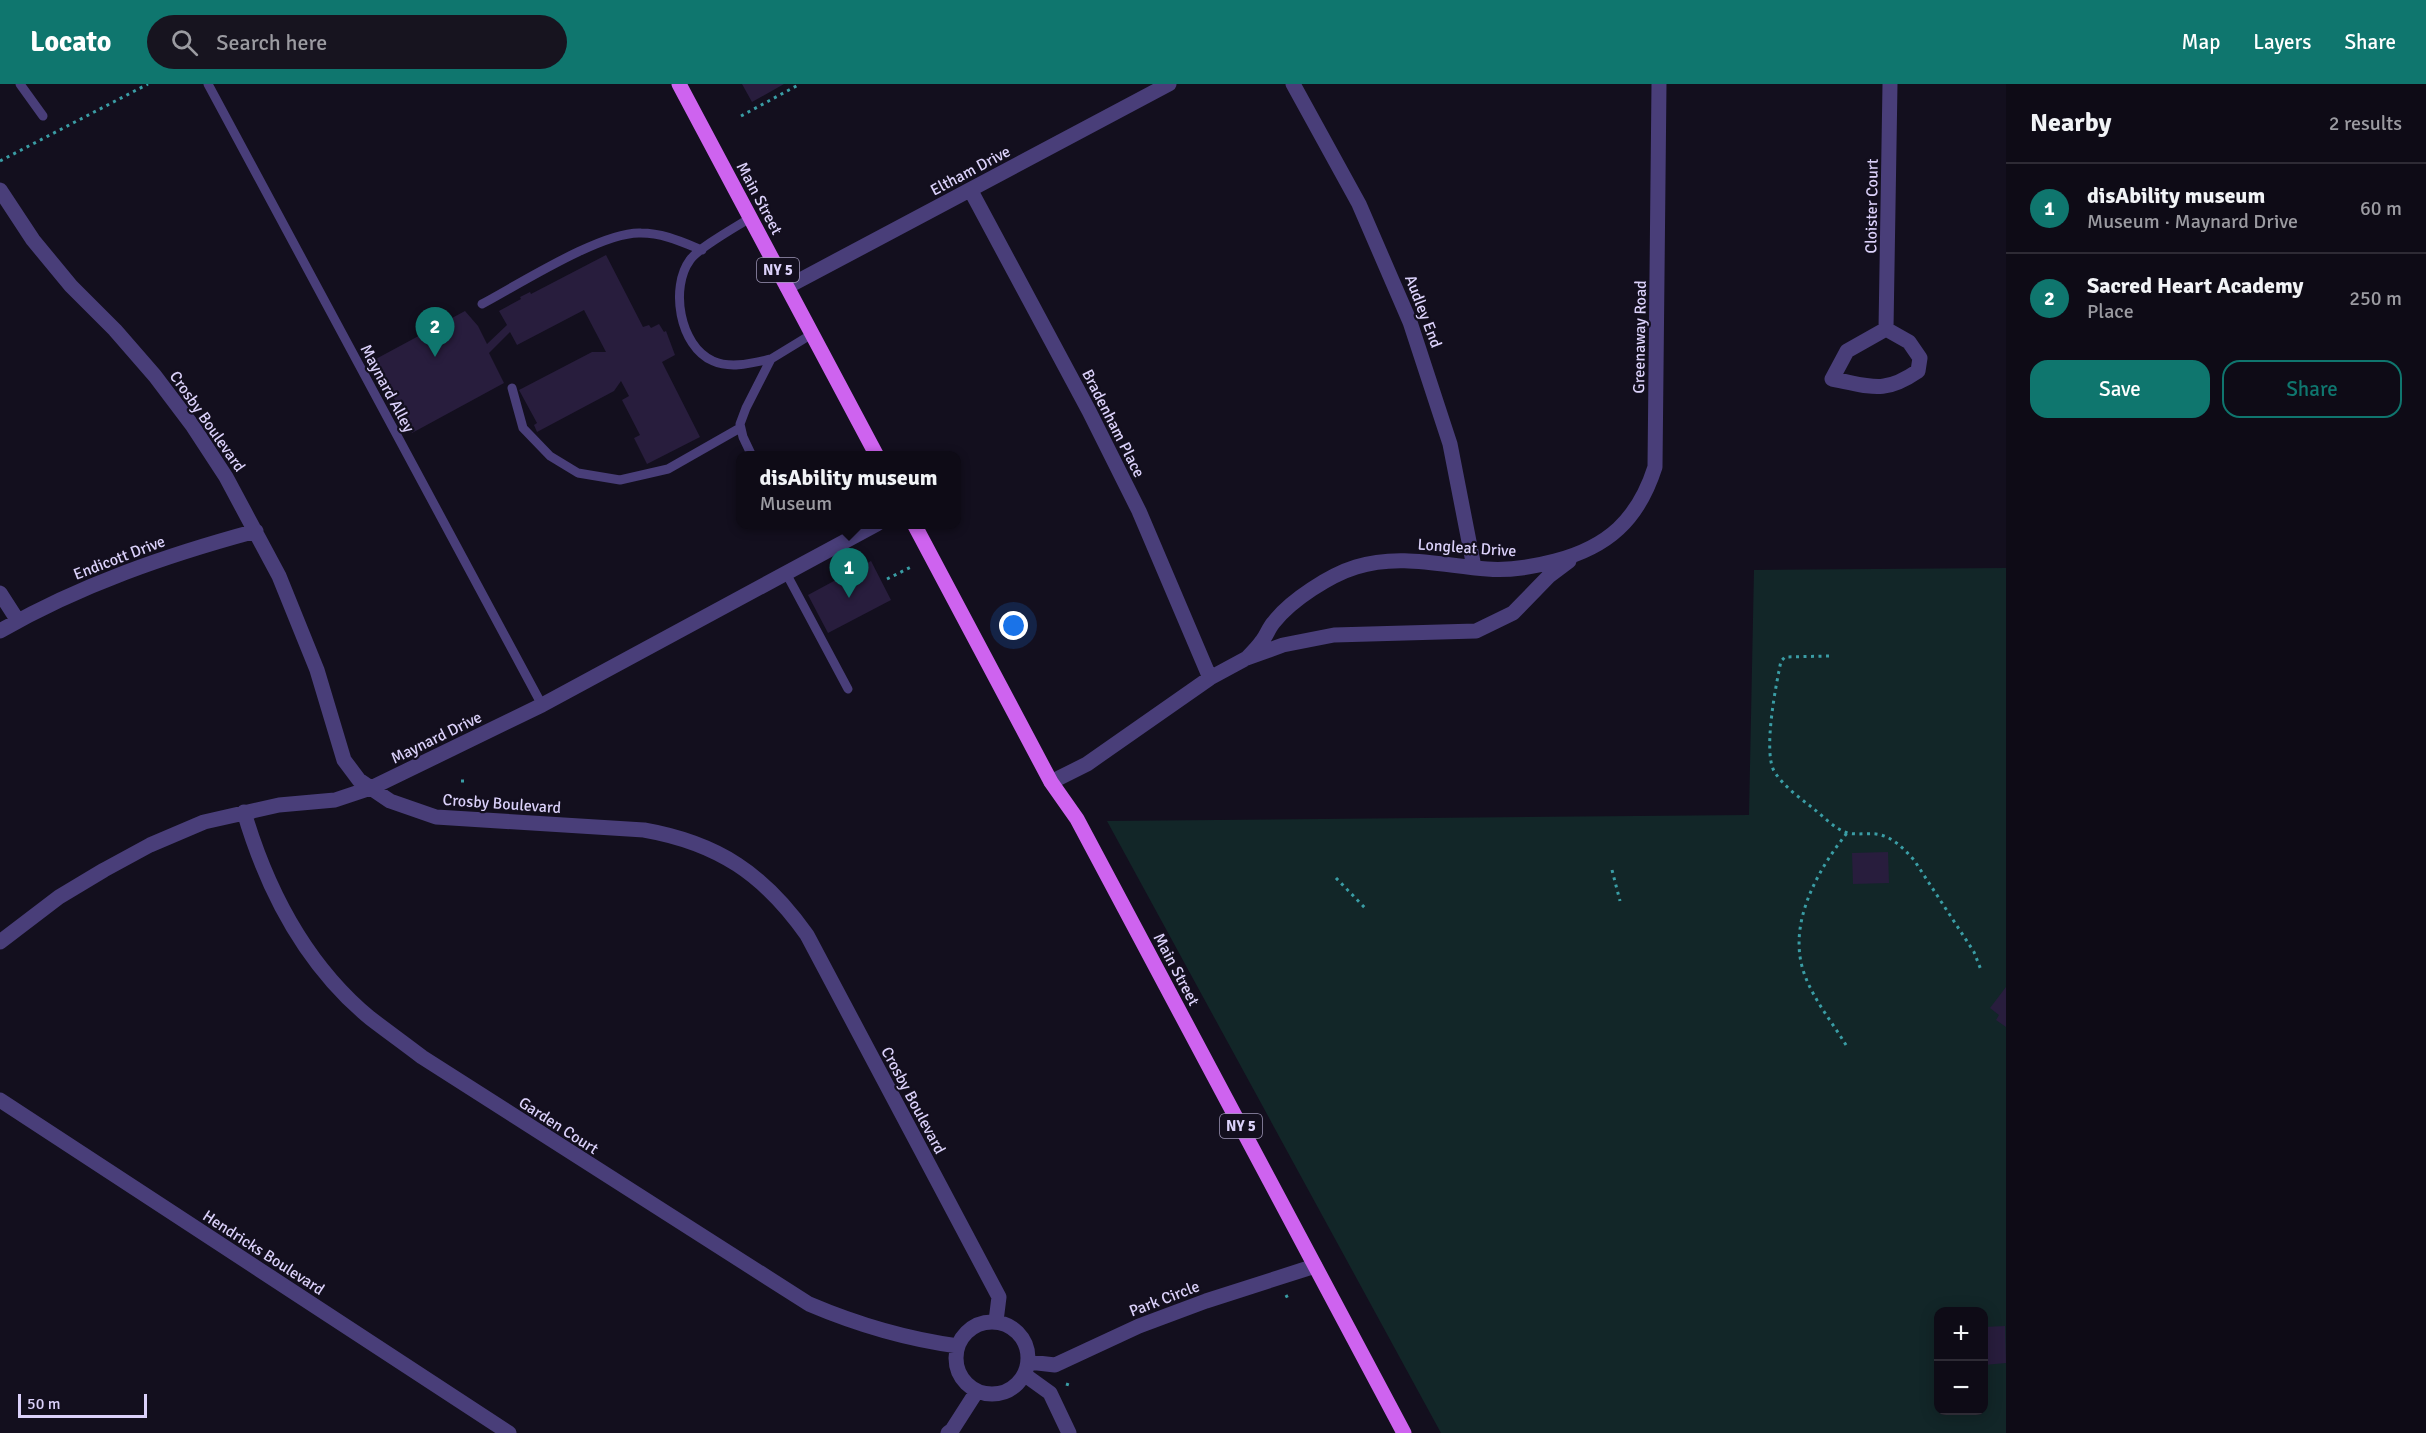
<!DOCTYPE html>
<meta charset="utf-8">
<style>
:root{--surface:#0e0b16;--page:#17141f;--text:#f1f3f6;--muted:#9b9ba1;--line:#2e2b35;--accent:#0f766e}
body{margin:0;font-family:Signika,sans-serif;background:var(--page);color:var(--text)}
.controls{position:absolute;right:18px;bottom:18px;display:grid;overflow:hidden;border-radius:12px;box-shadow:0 3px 15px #0003}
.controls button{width:54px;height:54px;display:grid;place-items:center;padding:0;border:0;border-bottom:2px solid var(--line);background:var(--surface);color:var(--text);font:30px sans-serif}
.scale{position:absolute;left:18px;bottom:15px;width:129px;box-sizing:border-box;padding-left:6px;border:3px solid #dbd1fa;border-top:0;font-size:16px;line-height:21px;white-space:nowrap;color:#dbd1fa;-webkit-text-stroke:4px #130f1e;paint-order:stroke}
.you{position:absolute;left:1014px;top:542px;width:21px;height:21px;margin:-15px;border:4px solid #fff;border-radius:50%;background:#1a73e8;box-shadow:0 0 0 9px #1a73e833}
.badge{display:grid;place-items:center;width:39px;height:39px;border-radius:50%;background:var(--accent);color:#fff;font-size:20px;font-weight:700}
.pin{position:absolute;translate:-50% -50px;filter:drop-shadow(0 2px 3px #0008)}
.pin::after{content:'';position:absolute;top:32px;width:21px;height:18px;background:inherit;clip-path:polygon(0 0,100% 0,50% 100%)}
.popup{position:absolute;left:736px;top:367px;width:225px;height:78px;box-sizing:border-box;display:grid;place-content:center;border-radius:12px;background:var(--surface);filter:drop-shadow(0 2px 4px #0005);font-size:20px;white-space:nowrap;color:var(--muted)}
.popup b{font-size:22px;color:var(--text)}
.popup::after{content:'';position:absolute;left:50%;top:100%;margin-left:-12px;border:12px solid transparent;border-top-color:var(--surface)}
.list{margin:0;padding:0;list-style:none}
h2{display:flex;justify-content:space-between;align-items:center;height:78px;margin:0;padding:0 24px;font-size:26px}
h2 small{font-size:20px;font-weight:400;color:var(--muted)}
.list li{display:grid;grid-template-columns:39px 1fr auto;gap:18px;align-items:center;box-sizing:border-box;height:90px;padding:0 24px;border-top:2px solid var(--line)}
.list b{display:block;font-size:22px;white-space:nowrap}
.list p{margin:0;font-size:20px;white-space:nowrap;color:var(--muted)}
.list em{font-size:20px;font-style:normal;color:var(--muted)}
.actions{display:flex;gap:12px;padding:18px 24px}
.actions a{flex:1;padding:14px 0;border:2px solid var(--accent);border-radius:18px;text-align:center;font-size:21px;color:var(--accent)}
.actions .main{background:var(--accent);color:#fff}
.icon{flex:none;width:33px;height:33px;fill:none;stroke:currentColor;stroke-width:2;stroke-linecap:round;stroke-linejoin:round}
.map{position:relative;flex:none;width:2006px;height:1349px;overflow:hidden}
header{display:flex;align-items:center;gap:36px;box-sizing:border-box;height:84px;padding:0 30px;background:var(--accent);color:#fff}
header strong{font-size:28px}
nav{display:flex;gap:33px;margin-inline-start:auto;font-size:21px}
.search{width:420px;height:54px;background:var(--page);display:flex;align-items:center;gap:15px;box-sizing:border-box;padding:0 21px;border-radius:33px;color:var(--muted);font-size:22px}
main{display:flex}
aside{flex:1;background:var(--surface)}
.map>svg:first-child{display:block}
.green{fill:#122628;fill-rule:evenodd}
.building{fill:#281d3d}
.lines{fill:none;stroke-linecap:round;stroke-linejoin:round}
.path{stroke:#3a9da5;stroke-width:3;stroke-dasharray:3 4.5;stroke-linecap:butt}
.lane{stroke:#493e79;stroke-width:9}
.street{stroke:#493e79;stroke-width:15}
.primary{stroke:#ce63ef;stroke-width:15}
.labels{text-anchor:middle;stroke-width:4.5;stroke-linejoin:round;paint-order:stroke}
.shield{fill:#130f1e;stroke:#9f97b8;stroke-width:1.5}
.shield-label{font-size:15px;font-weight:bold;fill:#dbd1fa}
.street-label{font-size:16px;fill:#dbd1fa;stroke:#130f1e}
</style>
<header>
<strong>Locato</strong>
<div class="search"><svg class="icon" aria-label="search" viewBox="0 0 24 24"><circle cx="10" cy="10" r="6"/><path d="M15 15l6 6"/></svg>Search here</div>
<nav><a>Map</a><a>Layers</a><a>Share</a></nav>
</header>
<main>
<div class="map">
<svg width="2006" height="1349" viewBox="0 0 2006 1349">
<rect width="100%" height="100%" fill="#130f1e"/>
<!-- green -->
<path class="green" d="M2006 484V1349H1441L1107 737 1749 731 1754 486ZM1938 1228H1984V1326H1938Z"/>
<!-- building -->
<path class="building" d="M742 0H784L752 18Z
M606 171 643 243 649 241 651 244 659 240 664 248 666 247 675 271 662 278 700 353 647 380 634 354 640 351 622 316 629 312 621 297 614 307 537 348 534 341 537 339 519 306 592 268H606L584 226 517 261 510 248 489 269 504 299 412 349 374 276 465 227 478 242 487 260 507 241 499 227 521 215 520 213 530 208 531 210Z
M871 477 891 516 828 549 808 511Z
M1888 768 1889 799 1853 800 1852 769Z
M2006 903V943L1996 936 1999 931 1990 924Z
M2005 1242 2006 1279 1984 1281V1243Z"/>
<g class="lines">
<!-- path -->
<path class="path" d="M741 32 800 0
M0 77 148 0
M836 480 842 492
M887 495 913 482
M1829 572 1785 573 1781 577C1776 601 1763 666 1774 687 1784 703 1800 714 1814 725 1824 733 1836 746 1848 749 1857 751 1867 749 1876 750 1892 752 1903 764 1914 776L1974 868 1981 886
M461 697H465
M1612 786 1620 817
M1336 794 1367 826
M1846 961C1832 938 1813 915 1804 889 1787 840 1817 787 1847 749
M1286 1211 1289 1217
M1066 1300 1069 1301"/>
<!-- lane -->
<path class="lane" d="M20 0 43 32
M208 0 542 621
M750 134C736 143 698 164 690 176 670 203 679 262 713 277 731 285 752 279 771 275
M482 220C518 201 602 147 641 149 663 149 682 158 702 166
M512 304 523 344 550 372 578 389 620 396 668 385 740 344
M752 372 743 353 740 340 746 324 771 275 812 250
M786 489 848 605"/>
<!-- street -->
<path class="street" d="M1293 0 1359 120 1410 238 1450 360 1474 483
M0 106 33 156 71 202 115 246 155 292 192 341 226 393 279 492 317 586 344 676 359 696 390 717 436 733 644 746C718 759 764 790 807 851L999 1213 996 1237
M971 107 1089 327 1139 427 1210 594
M787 203 1169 0
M1886 245 1890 0
M1886 245 1909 258 1920 274 1918 287C1883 311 1871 302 1832 295L1847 267Z
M0 509 18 537
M0 547C80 501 167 471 256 447
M1247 574C1252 569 1258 563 1262 557 1267 551 1269 543 1274 538 1291 516 1330 491 1356 483 1399 469 1445 482 1487 485 1511 487 1532 483 1555 477 1608 463 1638 436 1655 383L1659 0
M1051 698 1087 680 1210 594 1247 574 1283 561 1334 551 1476 547 1513 529 1549 492 1569 477
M244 728C267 806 306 881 370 934 387 947 405 960 422 973L809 1220C856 1240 906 1255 958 1262
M0 858 59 813 104 786 150 761 204 738 279 721 335 716 371 704 542 621 877 440
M0 1016 509 1349
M956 1274a36 36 0 1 1 72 0a36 36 0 1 1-72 0Z
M1029 1278 1055 1281 1139 1242 1206 1217 1315 1182
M1025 1291 1050 1309 1069 1349
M948 1349 952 1346 977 1307"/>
<!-- primary -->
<path class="primary" d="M679 0 877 372
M914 440 1051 698 1077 735 1404 1349"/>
</g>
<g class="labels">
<!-- shield labels -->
<g class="shield">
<rect x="757" y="174" width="42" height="24" rx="4.5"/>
<rect x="1220" y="1030" width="42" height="24" rx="4.5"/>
</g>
<g class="shield-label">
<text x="778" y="191">NY 5</text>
<text x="1241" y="1047">NY 5</text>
</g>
<!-- street labels -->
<g class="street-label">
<text transform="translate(970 86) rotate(-28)" y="6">Eltham Drive</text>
<text transform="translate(760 114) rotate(62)" y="6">Main Street</text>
<text transform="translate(1871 122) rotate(-89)" y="6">Cloister Court</text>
<text transform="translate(1424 227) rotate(69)" y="6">Audley End</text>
<text transform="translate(1639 253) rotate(-89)" y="6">Greenaway Road</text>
<text transform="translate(388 304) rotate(62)" y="6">Maynard Alley</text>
<text transform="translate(208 337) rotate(55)" y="6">Crosby Boulevard</text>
<text transform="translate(1114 339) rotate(63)" y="6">Bradenham Place</text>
<text transform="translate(1467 463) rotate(4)" y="6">Longleat Drive</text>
<text transform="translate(119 473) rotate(-21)" y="6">Endicott Drive</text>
<text transform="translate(436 653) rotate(-26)" y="6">Maynard Drive</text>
<text transform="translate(502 719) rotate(4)" y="6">Crosby Boulevard</text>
<text transform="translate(1177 885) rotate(62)" y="6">Main Street</text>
<text transform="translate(914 1016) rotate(62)" y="6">Crosby Boulevard</text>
<text transform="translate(559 1041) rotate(33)" y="6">Garden Court</text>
<text transform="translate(264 1168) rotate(33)" y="6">Hendricks Boulevard</text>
<text transform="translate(1164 1214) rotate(-21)" y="6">Park Circle</text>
</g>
</g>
</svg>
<div class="controls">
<button>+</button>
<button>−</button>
</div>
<div class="scale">50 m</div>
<div class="you"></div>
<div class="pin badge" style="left:849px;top:514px">1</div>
<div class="popup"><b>disAbility museum</b>Museum</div>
<div class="pin badge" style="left:435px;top:273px">2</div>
</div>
<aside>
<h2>Nearby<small>2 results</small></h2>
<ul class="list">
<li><span class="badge">1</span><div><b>disAbility museum</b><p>Museum · Maynard Drive</p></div><em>60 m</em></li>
<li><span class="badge">2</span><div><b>Sacred Heart Academy</b><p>Place</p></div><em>250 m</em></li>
</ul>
<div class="actions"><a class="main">Save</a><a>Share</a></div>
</aside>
</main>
